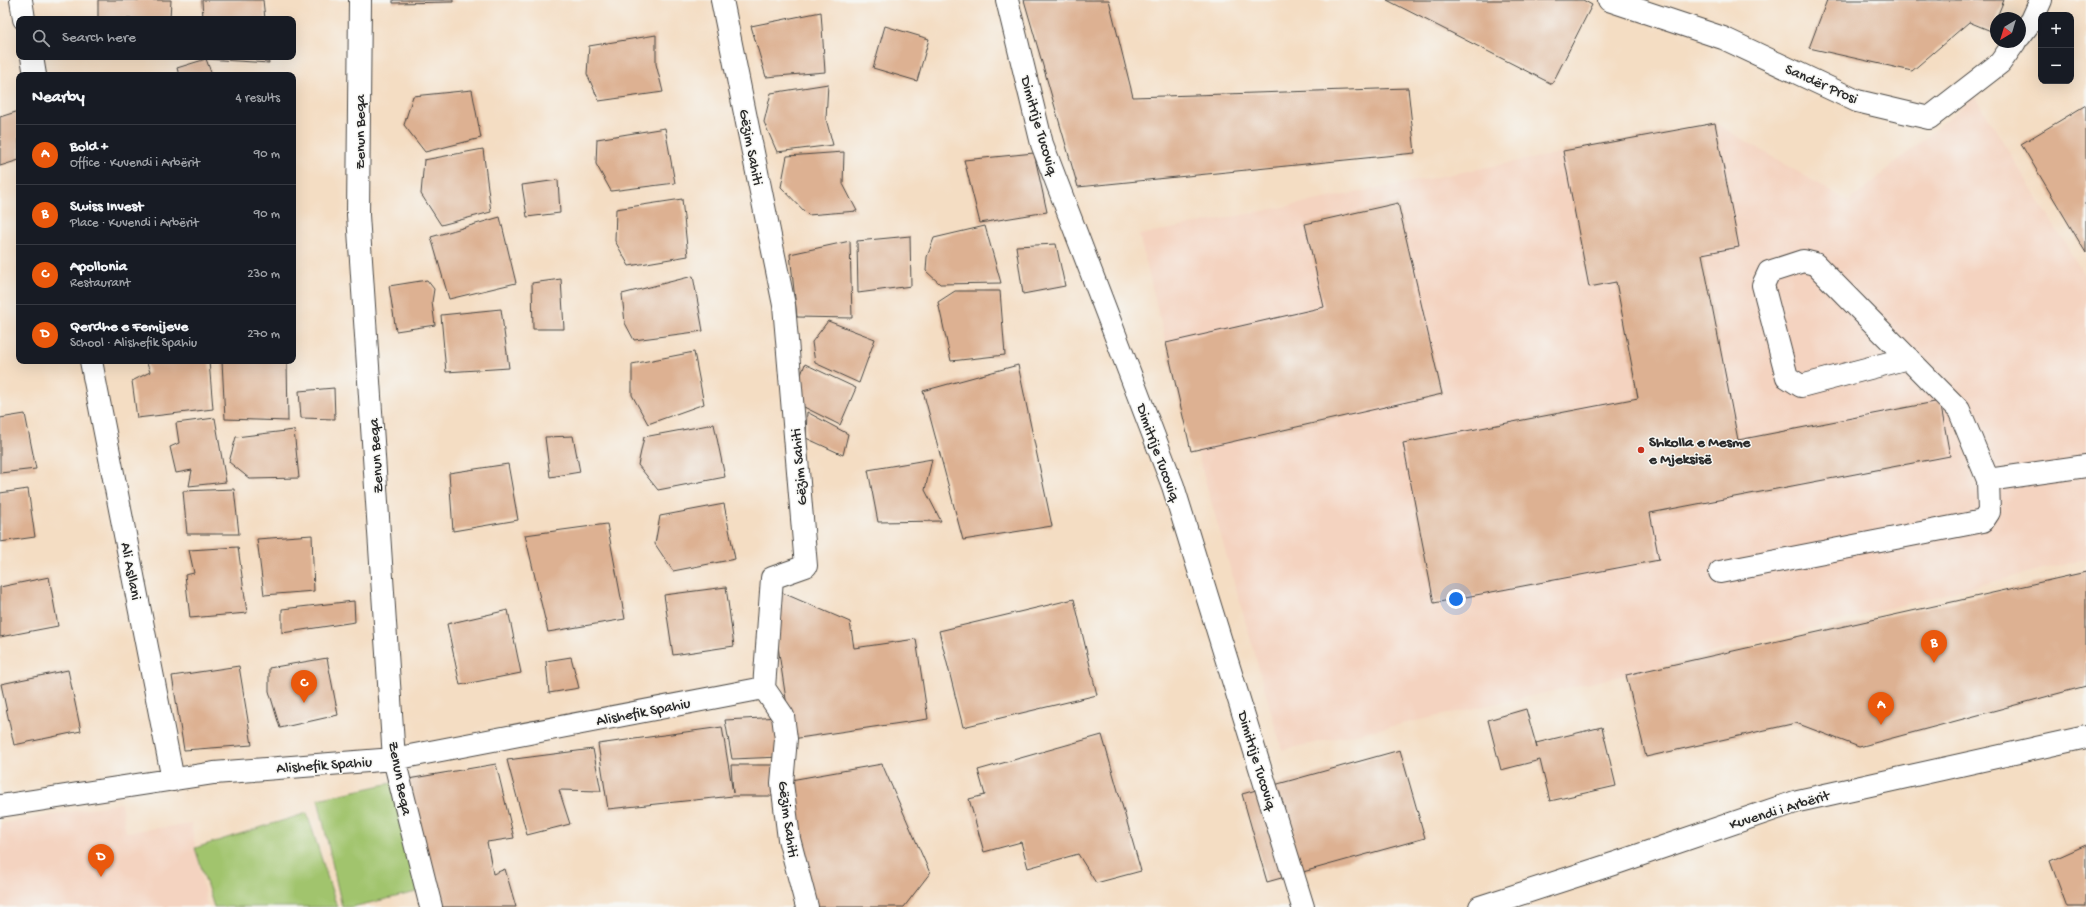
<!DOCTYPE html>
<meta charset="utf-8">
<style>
:root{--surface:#171b24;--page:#242831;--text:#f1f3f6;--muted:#9ea1a6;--line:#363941;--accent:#ea580c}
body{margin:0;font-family:"Gochi Hand",sans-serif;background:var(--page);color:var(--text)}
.controls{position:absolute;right:12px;top:12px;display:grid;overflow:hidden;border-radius:8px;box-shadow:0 4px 16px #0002}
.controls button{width:36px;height:36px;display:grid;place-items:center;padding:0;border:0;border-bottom:1px solid var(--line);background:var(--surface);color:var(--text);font:20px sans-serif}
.compass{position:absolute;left:1990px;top:12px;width:36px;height:36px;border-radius:50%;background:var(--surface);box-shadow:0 4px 16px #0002;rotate:218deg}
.you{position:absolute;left:1456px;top:599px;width:14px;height:14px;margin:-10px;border:3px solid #fff;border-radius:50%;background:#1a73e8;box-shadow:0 0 0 6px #1a73e833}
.badge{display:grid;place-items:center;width:26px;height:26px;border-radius:50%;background:var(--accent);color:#fff;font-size:13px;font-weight:700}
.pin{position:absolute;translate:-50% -33px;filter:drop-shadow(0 1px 2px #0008)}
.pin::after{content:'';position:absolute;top:21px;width:14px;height:12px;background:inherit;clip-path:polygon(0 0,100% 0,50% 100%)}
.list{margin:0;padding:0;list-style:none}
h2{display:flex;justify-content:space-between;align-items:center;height:52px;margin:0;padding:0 16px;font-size:17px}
h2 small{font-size:13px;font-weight:400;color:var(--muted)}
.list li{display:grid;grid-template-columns:26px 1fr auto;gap:12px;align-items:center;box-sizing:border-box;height:60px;padding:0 16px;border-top:1px solid var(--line)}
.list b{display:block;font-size:15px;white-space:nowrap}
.list p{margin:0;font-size:13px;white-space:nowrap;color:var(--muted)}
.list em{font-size:13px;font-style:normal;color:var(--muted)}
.icon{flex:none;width:22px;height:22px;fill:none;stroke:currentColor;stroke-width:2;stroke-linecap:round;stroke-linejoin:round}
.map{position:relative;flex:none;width:2086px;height:907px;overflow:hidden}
.search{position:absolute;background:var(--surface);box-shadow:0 4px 16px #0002;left:16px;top:16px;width:280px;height:44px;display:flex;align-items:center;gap:10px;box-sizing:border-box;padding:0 14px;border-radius:8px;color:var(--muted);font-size:15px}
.panel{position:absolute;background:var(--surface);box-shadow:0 4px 16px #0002;left:16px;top:72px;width:280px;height:292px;border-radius:8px}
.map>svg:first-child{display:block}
.built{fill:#f4d3c0}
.green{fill:#a1c46d;stroke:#66784c}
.building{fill:#ddb192}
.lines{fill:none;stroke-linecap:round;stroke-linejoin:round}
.minor-casing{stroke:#494642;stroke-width:24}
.minor{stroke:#fff;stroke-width:22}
.poi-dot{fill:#c8321e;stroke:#f6f6f2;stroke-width:1.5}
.labels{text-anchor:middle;stroke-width:3;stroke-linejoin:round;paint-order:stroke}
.street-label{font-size:15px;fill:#2b2b2b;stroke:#f6f6f2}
.poi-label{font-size:15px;font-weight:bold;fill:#2b2b2b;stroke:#f6f6f2;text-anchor:start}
</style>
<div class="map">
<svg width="2086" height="907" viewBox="0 0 2086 907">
<rect width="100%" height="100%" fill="#f6f6f2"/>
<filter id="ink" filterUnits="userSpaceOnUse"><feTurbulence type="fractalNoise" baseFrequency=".025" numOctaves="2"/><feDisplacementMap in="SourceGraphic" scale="8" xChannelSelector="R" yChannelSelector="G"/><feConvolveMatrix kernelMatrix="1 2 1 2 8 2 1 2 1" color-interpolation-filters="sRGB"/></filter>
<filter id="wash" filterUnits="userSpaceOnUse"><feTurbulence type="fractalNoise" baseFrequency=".012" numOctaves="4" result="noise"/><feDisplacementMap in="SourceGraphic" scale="16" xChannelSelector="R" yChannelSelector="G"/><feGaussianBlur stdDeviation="0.9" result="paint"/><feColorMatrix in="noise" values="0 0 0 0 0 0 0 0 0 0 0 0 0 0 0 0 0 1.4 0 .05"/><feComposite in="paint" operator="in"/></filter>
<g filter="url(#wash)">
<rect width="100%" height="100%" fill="#f4ddc3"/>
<!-- built -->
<path class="built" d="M1975 96 2086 278V558L1626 675 1282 750 1166 343 1139 235 1715 123 1849 202Z
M121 803 126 832 191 824 207 907H0V824Z"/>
<!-- green -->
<path class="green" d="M396 782 421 891 352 907H342L318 799Z
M307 813 337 907H214L195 848Z"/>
<g id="blocks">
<!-- building -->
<path class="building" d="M98 0H171L170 19H98Z
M202 0H263L265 19H203Z
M393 0H453V2L393 3Z
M1024 0H1109L1133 97 1408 88 1415 153 1078 187Z
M1387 0H1583L1592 5 1552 84Z
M1827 0H2004L1991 31 1969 22 1912 71 1809 48Z
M821 12 825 72 766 77 751 26Z
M885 26 929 39 917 81 873 68Z
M656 35V64L663 92 599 101 587 74 589 46Z
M205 57H268L269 63 206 59Z
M206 59 212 75H179L177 68Z
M828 84 826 119 833 145 777 152 764 122 771 93Z
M472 90 481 138 425 152 404 125 413 96Z
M2086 105V253L2021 144Z
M19 111V160L0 166V117Z
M1715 123 1739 247 1702 254 1738 440 1940 401 1950 456 1650 513 1659 560 1434 603 1403 443 1638 398 1616 282 1589 287 1563 151Z
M665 128 675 183 611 191 596 164 597 139Z
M483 149 491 212 441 225 421 194 424 160Z
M844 152 843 184 857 211 808 215 781 187 787 156Z
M1034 153 1047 212 980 223 964 160Z
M558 180 560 213 527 217 522 185Z
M682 199 688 256 629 266 615 241 616 209Z
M1398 203 1442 394 1191 451 1166 343 1324 307 1305 224Z
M500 217 516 283 449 299 431 237Z
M985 226 1001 283 940 284 926 271 927 257 934 238Z
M910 236 911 286 858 293 857 241Z
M850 241 852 318 797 317 790 254Z
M1056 244 1065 286 1023 294 1016 246Z
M693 276 703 331 634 340 625 323 622 294Z
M561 279 564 329H533L532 283Z
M427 280 434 289 432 302 435 325 396 331 389 286Z
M955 291H1000L1005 355 951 361 938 302Z
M501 309 509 368 446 372 441 315Z
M828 321 875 339 859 383 815 363 812 342Z
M694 352 704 404 648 424 632 395V364Z
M146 361H209L213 409 137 418 132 381 150 372Z
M222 361H287L288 421 225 419Z
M805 364 856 388 840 425 802 406 796 388Z
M1018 365 1052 526 963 540 923 391Z
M334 388 335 419 301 418 299 391Z
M807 412 848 434 843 455 806 438Z
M25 414 36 469 0 473V418Z
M215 418 226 482 189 486 192 470 176 473 170 447 179 443 176 423Z
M714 424 725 477 658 490 638 465 644 437Z
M294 430 299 478 250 479 229 462 236 437Z
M573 436 580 472 550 477 545 437Z
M932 459 925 490 941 521 878 522 868 470Z
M508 464 518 520 453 531 449 473Z
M28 489 35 537 0 542V493Z
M234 489 239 534H187L183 491Z
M724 504 735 559 673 571 655 544 660 516Z
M607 524 625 619 548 632 525 535Z
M312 535 314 591 264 595 257 539Z
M238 547 247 613 190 618 185 575 194 573 189 550Z
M2086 572V686L1859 747 1796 723 1646 757 1626 675Z
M49 577 58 626 0 637V587Z
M726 587 734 646 673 655 664 595Z
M769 587 850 622 854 648 916 639 928 719 792 739Z
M1074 599 1097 695 963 727 939 631Z
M354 601 355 622 282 633V609Z
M508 610 521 673 460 685 447 624Z
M571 657 579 688 549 693 546 661Z
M327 658 338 715 280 728 269 691V668Z
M239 666 252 745 184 750 172 676Z
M68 670 81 731 14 745 1 684Z
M1526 709 1537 748 1536 743 1602 727 1616 786 1550 801 1540 760 1501 770 1488 720Z
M781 717V757L732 759 725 720Z
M722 727 733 793 731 765H781L782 796H733L608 809 598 744Z
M1102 735 1141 871 1096 883 1078 854 1028 868 1021 842 984 852 969 799 985 795 978 770Z
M593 749 601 791 559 790 570 824 527 835 507 760Z
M1400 750 1425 838 1267 882 1242 794Z
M496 764 514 838 487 842 493 874 505 869 516 907H439L408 779Z
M882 764 930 873 904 907H819L803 894 785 781Z
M2086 845V907H2067L2050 861Z"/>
</g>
</g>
<g filter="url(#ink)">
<use href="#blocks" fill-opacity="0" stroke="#494642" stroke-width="1"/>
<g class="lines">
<defs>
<path id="minor" d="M21 0 24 19
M360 0 358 215 394 759 431 907
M722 0 784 305 806 566 772 578 764 688 783 716 786 739 782 783 789 839 807 907
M1007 0 1042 144 1173 486 1303 907
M1609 0 1723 38 1857 101 1929 118 2000 63 2015 42
M2020 36 2032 20 2041 0
M32 57 35 75
M91 361 173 780
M1988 480 2086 466
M1720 572 1983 521 1989 512 1988 480 1959 410 1815 264 1803 261 1769 272 1763 285 1787 377 1801 386 1908 358
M0 806 214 773 394 759 764 688
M1480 907 1619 862 1798 801 2086 737"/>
</defs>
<!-- minor casing -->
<use href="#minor" class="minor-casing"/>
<!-- minor -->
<use href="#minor" class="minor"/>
</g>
</g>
<!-- markers -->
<circle class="poi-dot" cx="1641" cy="450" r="4"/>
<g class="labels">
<!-- street labels -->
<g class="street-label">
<text transform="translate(1822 83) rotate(24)" y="5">Sandër Prosi</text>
<text transform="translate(1040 125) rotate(74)" y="5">Dimitrije Tucoviq</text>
<text transform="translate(359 132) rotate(-90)" y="5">Zenun Beqa</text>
<text transform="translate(752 147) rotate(79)" y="5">Gëzim Sahiti</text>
<text transform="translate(1159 452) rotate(70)" y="5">Dimitrije Tucoviq</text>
<text transform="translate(375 456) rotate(-94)" y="5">Zenun Beqa</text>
<text transform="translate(798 467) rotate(-95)" y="5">Gëzim Sahiti</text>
<text transform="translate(132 571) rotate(79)" y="5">Ali Asllani</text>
<text transform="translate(643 711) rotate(-11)" y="5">Alishefik Spahiu</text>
<text transform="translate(1258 760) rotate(73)" y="5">Dimitrije Tucoviq</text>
<text transform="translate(324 764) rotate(-4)" y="5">Alishefik Spahiu</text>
<text transform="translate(401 778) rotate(79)" y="5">Zenun Beqa</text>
<text transform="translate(1779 809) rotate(-17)" y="5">Kuvendi i Arbërit</text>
<text transform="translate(789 819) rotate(82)" y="5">Gëzim Sahiti</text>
</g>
<!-- poi labels -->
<g class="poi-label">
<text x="1649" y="446">Shkolla e Mesme<tspan x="1649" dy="17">e Mjeksisë</tspan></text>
</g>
</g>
</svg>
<div class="controls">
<button>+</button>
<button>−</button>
</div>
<svg class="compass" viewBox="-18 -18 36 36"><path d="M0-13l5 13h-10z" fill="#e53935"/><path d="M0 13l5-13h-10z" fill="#9ea1a6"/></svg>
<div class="you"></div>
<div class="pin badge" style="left:1881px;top:725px">A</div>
<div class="pin badge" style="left:1934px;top:663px">B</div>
<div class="pin badge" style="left:304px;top:703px">C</div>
<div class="pin badge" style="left:101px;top:877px">D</div>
<div class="search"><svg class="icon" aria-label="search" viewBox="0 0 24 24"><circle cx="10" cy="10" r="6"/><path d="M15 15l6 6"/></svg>Search here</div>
<section class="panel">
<h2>Nearby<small>4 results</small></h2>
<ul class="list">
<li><span class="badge">A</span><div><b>Bold +</b><p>Office · Kuvendi i Arbërit</p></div><em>90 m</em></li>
<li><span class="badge">B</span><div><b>Swiss Invest</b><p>Place · Kuvendi i Arbërit</p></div><em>90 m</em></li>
<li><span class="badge">C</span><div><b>Apollonia</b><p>Restaurant</p></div><em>230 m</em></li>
<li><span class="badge">D</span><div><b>Qerdhe e Femijeve</b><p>School · Alishefik Spahiu</p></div><em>270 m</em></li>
</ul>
</section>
</div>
